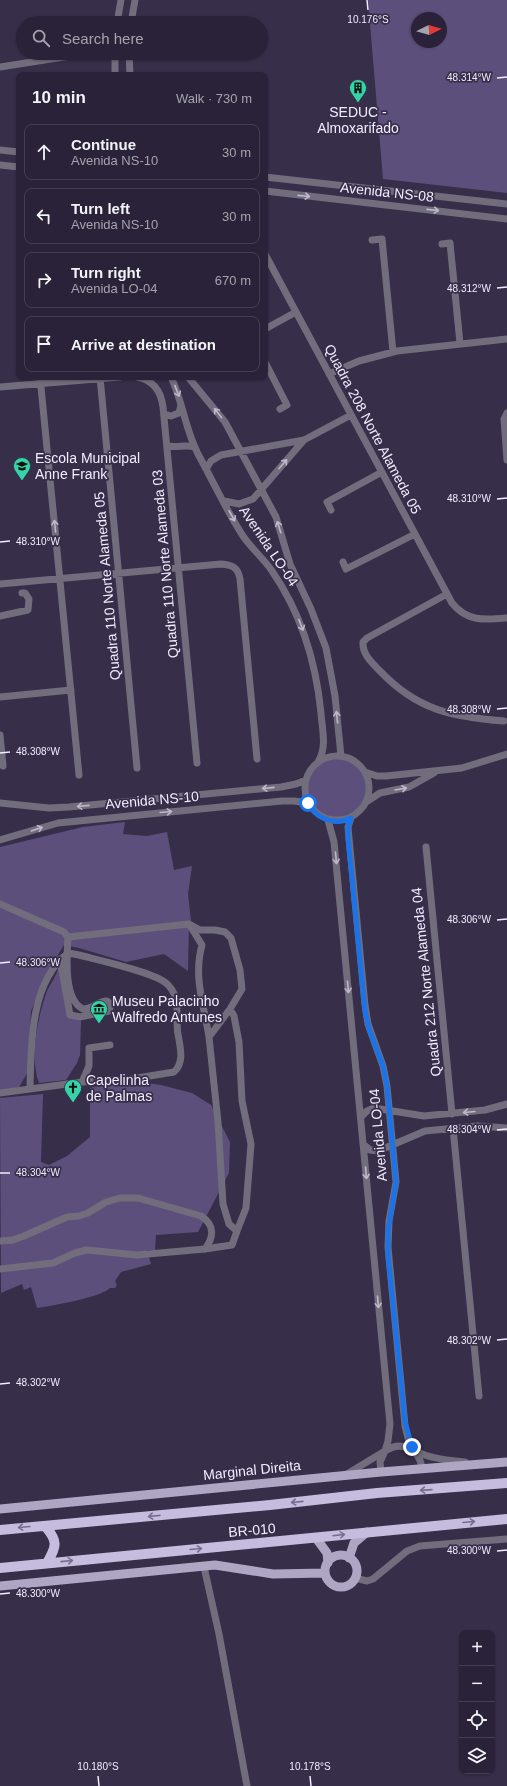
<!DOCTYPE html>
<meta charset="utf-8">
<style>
:root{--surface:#292238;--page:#352f43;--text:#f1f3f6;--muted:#a5a4ae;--line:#453f53}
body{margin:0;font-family:Helvetica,sans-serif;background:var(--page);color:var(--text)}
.controls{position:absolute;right:12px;bottom:12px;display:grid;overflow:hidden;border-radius:8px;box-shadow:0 1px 3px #0004}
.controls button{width:36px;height:36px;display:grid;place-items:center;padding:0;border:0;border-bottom:1px solid var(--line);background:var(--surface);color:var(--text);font:20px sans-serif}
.compass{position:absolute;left:411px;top:12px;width:36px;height:36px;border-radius:50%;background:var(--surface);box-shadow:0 1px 3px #0004;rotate:85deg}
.stop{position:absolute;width:12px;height:12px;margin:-9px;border:3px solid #1a73e8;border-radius:50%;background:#fff}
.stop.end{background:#1a73e8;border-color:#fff;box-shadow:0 1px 4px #0008}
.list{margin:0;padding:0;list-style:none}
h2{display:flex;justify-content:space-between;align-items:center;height:52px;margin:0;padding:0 16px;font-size:17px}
h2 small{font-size:13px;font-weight:400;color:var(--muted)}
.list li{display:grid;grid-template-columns:26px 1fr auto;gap:12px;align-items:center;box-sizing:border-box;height:56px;margin:0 8px 8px;padding:0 8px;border:1px solid var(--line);border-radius:8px}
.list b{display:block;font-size:15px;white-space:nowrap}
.list p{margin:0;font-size:13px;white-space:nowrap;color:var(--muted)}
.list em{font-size:13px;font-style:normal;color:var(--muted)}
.icon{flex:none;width:22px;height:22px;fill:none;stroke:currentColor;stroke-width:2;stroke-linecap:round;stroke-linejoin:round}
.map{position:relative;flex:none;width:507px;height:1786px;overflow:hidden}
.search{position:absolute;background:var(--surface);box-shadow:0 1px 3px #0004;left:16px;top:16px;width:252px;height:44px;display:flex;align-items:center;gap:10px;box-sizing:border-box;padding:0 14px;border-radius:22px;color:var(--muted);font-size:15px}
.panel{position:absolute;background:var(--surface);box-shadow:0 1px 3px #0004;left:16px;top:72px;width:252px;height:308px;border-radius:8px}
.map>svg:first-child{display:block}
.green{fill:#5d4f7b;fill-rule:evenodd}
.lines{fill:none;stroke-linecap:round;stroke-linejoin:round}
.minor{stroke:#716d7c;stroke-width:7}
.major{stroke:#aea6c2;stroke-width:9}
.highway{stroke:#c6bcde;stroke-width:10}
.oneway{stroke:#beb9ca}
.oneway2{stroke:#776e8d}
.route{stroke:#1a73e8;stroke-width:5}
.ticks{fill:none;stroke:#f1ecfe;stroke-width:1.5}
.labels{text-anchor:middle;stroke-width:3.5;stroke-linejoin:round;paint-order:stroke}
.poi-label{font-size:14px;fill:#f1ecfe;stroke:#372e4a;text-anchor:start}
.street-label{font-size:14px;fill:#f1ecfe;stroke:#372e4a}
.ticks-label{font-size:10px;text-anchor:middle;fill:#f1ecfe;stroke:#372e4a;stroke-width:3.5;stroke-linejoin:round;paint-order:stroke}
</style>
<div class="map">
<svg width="507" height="1786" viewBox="0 0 507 1786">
<rect width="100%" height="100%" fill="#372e4a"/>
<!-- green -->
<path class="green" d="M368 0H507V193L383 179ZM417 18H441V42H417Z
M308 788a29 29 0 1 1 58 0a29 29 0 1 1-58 0Z
M125 822 123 834 147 836 167 832 174 870 192 866 188 894 191 921 189 924 188 971 164 954 126 962 79 948 64 945 47 973 31 1011 28 1072 19 1087 0 1091V847L83 827Z
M59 966 68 1017 81 1021 80 1055 77 1063 66 1080 39 1083C29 1057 38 1016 47 991 51 983 57 975 59 966Z
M127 1080 161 1085 192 1093 211 1105 230 1142 229 1173 198 1232 156 1235 155 1250H147L151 1264 121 1272 115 1281 117 1285 115 1288H110C102 1297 51 1306 37 1308L31 1287 24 1290 22 1284 1 1293 0 1098 43 1094 41 1162 49 1165 67 1156 90 1137V1088Z"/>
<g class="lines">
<!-- minor -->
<path class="minor" d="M117 23 121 0
M131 23 135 0
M115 53V75
M129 53 130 75
M0 67 89 53
M0 150 19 152
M0 165 19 167
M265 177 507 204
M265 191 507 219
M372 240 382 239 393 352
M442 244 450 243 460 343
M265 254 452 603C467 622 485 620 507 618
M265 329 296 312
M265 362 287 405 280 409
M329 374 359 361 397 351 507 339
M40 377 79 775
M100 377 137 768
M137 377C153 380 161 391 163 407L197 763
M171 377C183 402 185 429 198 454 213 481 226 510 243 536 252 549 264 559 272 571 301 613 316 662 321 713 322 729 327 746 319 760
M188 377 225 422 276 517 290 564 311 609 326 648 335 696 341 756
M0 387 120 377
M507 413 504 419 507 460
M164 414 171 416 179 413 181 405
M168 446C177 448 186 444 195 447
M206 469 211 461 221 455 304 440 351 415
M224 501 239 504 253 499 304 440
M331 510 327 502 382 472
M343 562 346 569 415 534
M0 584 221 564C232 565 238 567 240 579L257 759
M447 594 367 638 363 642C362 654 372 663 380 671 417 710 452 717 504 721
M0 616 28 610 29 599 25 593H22
M0 697 71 690
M0 735 3 766
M305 788a32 32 0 1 1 64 0a32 32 0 1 1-64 0Z
M365 772 377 776H386L462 768 507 754
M366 802 380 793 409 787 434 773
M0 803 49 808 69 807 281 787 296 784 306 780
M351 818 348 827 349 838 365 1005 368 1024 383 1066 387 1086 396 1182 389 1221 388 1247 405 1426C407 1433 408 1444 414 1449 423 1458 453 1461 465 1462
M328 820 334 842 390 1424 388 1441 385 1451 347 1474
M0 840 58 823 282 801H294L308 803
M426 847 452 1114
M0 904 64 932 68 937C67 955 63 1000 83 1009 93 1009 98 1001 107 1001L111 1004 109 1011 80 1017 70 1015 60 959
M68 937 189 924 202 945C193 977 204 1005 209 1037L230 1009 234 1016 239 1042 242 1101 251 1144 246 1208 237 1231 229 1224 223 1204 218 1122 209 1037 230 1009 242 989 240 970 231 938 225 932 215 930H200L189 924
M82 1082 89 1066V1048L110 1045
M0 1093 82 1082 131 1079 174 1072C185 1062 180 1047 178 1034 176 1024 178 1006 176 998 174 993 171 987 166 983 153 972 98 960 79 955L68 953C30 982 31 1045 30 1089
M361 1117 367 1111 374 1108 424 1116 485 1110 507 1104
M453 1128 479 1396
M363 1144 370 1150 378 1151 425 1131 478 1126 507 1128
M0 1241 13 1240 24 1236 67 1217 79 1216 88 1213 106 1202 120 1198H138L201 1216C215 1225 214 1237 205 1249
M0 1269 53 1263 75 1253 87 1250 137 1255 205 1249 232 1245 237 1231
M381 1472 380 1462 385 1451C402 1440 420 1449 422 1469
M204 1567 219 1634 247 1786
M355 1578 367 1581 373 1579 407 1551 420 1546 507 1539"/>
<!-- major -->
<path class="major" d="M0 1509 381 1472 507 1462
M316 1538 327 1553 328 1563
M325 1571a16 16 0 1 1 32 0a16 16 0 1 1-32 0Z
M349 1558 354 1543 367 1532
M0 1586 215 1565 273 1574 325 1573"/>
<!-- highway -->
<path class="highway" d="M45 1526C58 1541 57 1546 47 1563
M0 1530 270 1505 377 1493 507 1483
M0 1568 507 1519"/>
</g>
<!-- one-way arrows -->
<defs><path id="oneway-shaft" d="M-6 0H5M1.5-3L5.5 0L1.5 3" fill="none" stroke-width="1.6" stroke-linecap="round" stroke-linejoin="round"/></defs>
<g class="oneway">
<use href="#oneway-shaft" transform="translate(304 196) rotate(6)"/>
<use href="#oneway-shaft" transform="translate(433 210) rotate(6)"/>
<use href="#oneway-shaft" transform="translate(177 391) rotate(69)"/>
<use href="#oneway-shaft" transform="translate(218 413) rotate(-128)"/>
<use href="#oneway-shaft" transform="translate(283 464) rotate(-49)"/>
<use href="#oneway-shaft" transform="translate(232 516) rotate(61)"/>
<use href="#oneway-shaft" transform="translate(55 526) rotate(-96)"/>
<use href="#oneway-shaft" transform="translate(279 527) rotate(-108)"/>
<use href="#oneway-shaft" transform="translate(301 625) rotate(69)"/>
<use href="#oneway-shaft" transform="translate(337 717) rotate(-96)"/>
<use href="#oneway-shaft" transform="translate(268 788) rotate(174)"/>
<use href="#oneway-shaft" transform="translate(401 789) rotate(-10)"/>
<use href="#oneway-shaft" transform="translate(83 806) rotate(174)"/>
<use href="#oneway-shaft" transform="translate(166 812) rotate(-5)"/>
<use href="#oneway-shaft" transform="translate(37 829) rotate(-19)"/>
<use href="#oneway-shaft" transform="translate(336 858) rotate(85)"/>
<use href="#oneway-shaft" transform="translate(348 987) rotate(85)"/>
<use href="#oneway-shaft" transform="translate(469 1112) rotate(175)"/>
<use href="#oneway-shaft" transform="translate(366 1173) rotate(85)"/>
<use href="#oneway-shaft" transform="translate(378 1302) rotate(85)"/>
</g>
<g class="oneway2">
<use href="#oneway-shaft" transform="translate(426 1490) rotate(176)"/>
<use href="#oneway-shaft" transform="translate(297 1502) rotate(174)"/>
<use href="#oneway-shaft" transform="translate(154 1516) rotate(174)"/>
<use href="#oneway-shaft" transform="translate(469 1522) rotate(-5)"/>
<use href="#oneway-shaft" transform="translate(24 1527) rotate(175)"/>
<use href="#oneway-shaft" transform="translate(339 1535) rotate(-7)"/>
<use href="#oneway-shaft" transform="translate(196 1549) rotate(-5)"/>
<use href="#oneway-shaft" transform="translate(67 1561) rotate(-6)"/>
</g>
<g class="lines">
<!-- route -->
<path class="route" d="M308 803C316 819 335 826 351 818L348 827V838L365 1011 369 1029 383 1066 387 1086 396 1182 388 1231V1255L405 1422 412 1447"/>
</g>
<!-- ticks -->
<path class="ticks" d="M367 0 368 10M497 78 507 77M497 288 507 287M497 499 507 498M0 542 10 541M497 709 507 708M0 753 10 752M497 920 507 919M0 963 10 962M497 1130 507 1129M0 1173H10M497 1340 507 1339M0 1384 10 1383M497 1551 507 1550M0 1594 10 1593M98 1776 99 1786M310 1776 311 1786"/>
<!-- icons -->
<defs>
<symbol id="building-pin" viewBox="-11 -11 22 30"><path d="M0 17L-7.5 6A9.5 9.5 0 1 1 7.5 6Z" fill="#35d4a7" stroke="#372e4a"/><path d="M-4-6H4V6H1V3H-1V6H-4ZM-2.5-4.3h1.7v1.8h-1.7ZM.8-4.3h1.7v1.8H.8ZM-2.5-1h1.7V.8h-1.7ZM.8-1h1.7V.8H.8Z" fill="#111"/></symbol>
<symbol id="school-pin" viewBox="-11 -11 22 30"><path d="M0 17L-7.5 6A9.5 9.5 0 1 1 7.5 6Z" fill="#35d4a7" stroke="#372e4a"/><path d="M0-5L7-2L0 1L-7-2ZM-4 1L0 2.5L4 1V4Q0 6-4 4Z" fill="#111"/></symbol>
<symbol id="museum-pin" viewBox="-11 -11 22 30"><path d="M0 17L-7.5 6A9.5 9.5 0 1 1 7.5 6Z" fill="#35d4a7" stroke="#372e4a"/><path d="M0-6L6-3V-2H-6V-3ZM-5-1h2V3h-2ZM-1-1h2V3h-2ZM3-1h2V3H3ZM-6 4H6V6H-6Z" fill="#111"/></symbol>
<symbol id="church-pin" viewBox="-11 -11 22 30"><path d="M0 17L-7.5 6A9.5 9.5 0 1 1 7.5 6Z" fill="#35d4a7" stroke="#372e4a"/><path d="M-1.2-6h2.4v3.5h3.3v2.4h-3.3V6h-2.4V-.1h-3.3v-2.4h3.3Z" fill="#111"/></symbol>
</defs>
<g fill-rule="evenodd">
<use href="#building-pin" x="348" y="78" width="20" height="27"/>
<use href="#school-pin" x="12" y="456" width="20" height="27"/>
<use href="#museum-pin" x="89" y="999" width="20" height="27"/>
<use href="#church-pin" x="63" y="1078" width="20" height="27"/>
</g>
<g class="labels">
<!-- poi labels -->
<g class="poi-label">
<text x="358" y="117" text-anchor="middle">SEDUC -<tspan x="358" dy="16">Almoxarifado</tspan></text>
<text x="35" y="463">Escola Municipal<tspan x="35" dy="16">Anne Frank</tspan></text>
<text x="112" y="1006">Museu Palacinho<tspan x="112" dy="16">Walfredo Antunes</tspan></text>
<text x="86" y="1085">Capelinha<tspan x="86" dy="16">de Palmas</tspan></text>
</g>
<!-- street labels -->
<g class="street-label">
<text transform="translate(387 192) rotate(6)" y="5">Avenida NS-08</text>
<text transform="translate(373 429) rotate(62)" y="5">Quadra 208 Norte Alameda 05</text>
<text transform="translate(269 546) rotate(56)" y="5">Avenida LO-04</text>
<text transform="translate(165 564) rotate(-95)" y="5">Quadra 110 Norte Alameda 03</text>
<text transform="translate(107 586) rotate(-95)" y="5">Quadra 110 Norte Alameda 05</text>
<text transform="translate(152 800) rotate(-5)" y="5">Avenida NS-10</text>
<text transform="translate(426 982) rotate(-96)" y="5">Quadra 212 Norte Alameda 04</text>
<text transform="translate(378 1135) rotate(-95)" y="5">Avenida LO-04</text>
<text transform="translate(252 1470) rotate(-6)" y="5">Marginal Direita</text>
<text transform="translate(252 1530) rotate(-5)" y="5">BR-010</text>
</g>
</g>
<g class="ticks-label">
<text x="368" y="23">10.176°S</text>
<text x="469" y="81">48.314°W</text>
<text x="469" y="292">48.312°W</text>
<text x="469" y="502">48.310°W</text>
<text x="38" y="545">48.310°W</text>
<text x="469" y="713">48.308°W</text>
<text x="38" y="755">48.308°W</text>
<text x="469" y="923">48.306°W</text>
<text x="38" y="966">48.306°W</text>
<text x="469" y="1133">48.304°W</text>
<text x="38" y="1176">48.304°W</text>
<text x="469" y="1344">48.302°W</text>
<text x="38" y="1386">48.302°W</text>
<text x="469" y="1554">48.300°W</text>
<text x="38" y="1597">48.300°W</text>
<text x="98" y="1770">10.180°S</text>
<text x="310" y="1770">10.178°S</text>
</g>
</svg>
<div class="controls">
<button>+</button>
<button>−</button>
<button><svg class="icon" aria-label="locate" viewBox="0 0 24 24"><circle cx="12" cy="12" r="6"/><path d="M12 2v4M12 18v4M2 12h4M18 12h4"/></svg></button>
<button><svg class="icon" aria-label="layers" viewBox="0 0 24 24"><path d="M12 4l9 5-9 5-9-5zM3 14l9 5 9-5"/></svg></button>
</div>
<svg class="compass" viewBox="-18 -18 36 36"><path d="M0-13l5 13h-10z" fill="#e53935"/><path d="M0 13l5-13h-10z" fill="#a5a4ae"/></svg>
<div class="stop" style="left:308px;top:803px"></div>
<div class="stop end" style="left:412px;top:1447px"></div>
<div class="search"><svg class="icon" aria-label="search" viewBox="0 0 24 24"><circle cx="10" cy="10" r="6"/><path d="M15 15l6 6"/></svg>Search here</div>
<section class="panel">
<h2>10 min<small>Walk · 730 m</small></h2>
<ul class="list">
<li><svg class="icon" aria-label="ahead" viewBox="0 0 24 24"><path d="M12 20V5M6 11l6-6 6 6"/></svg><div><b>Continue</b><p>Avenida NS-10</p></div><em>30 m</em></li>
<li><svg class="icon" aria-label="left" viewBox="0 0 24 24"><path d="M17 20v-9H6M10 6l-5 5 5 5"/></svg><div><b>Turn left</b><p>Avenida NS-10</p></div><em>30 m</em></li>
<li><svg class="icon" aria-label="right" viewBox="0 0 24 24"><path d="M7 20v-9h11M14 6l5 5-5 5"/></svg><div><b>Turn right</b><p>Avenida LO-04</p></div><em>670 m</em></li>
<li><svg class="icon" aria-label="arrive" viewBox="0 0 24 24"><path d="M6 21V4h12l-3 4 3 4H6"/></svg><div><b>Arrive at destination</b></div></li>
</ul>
</section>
</div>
